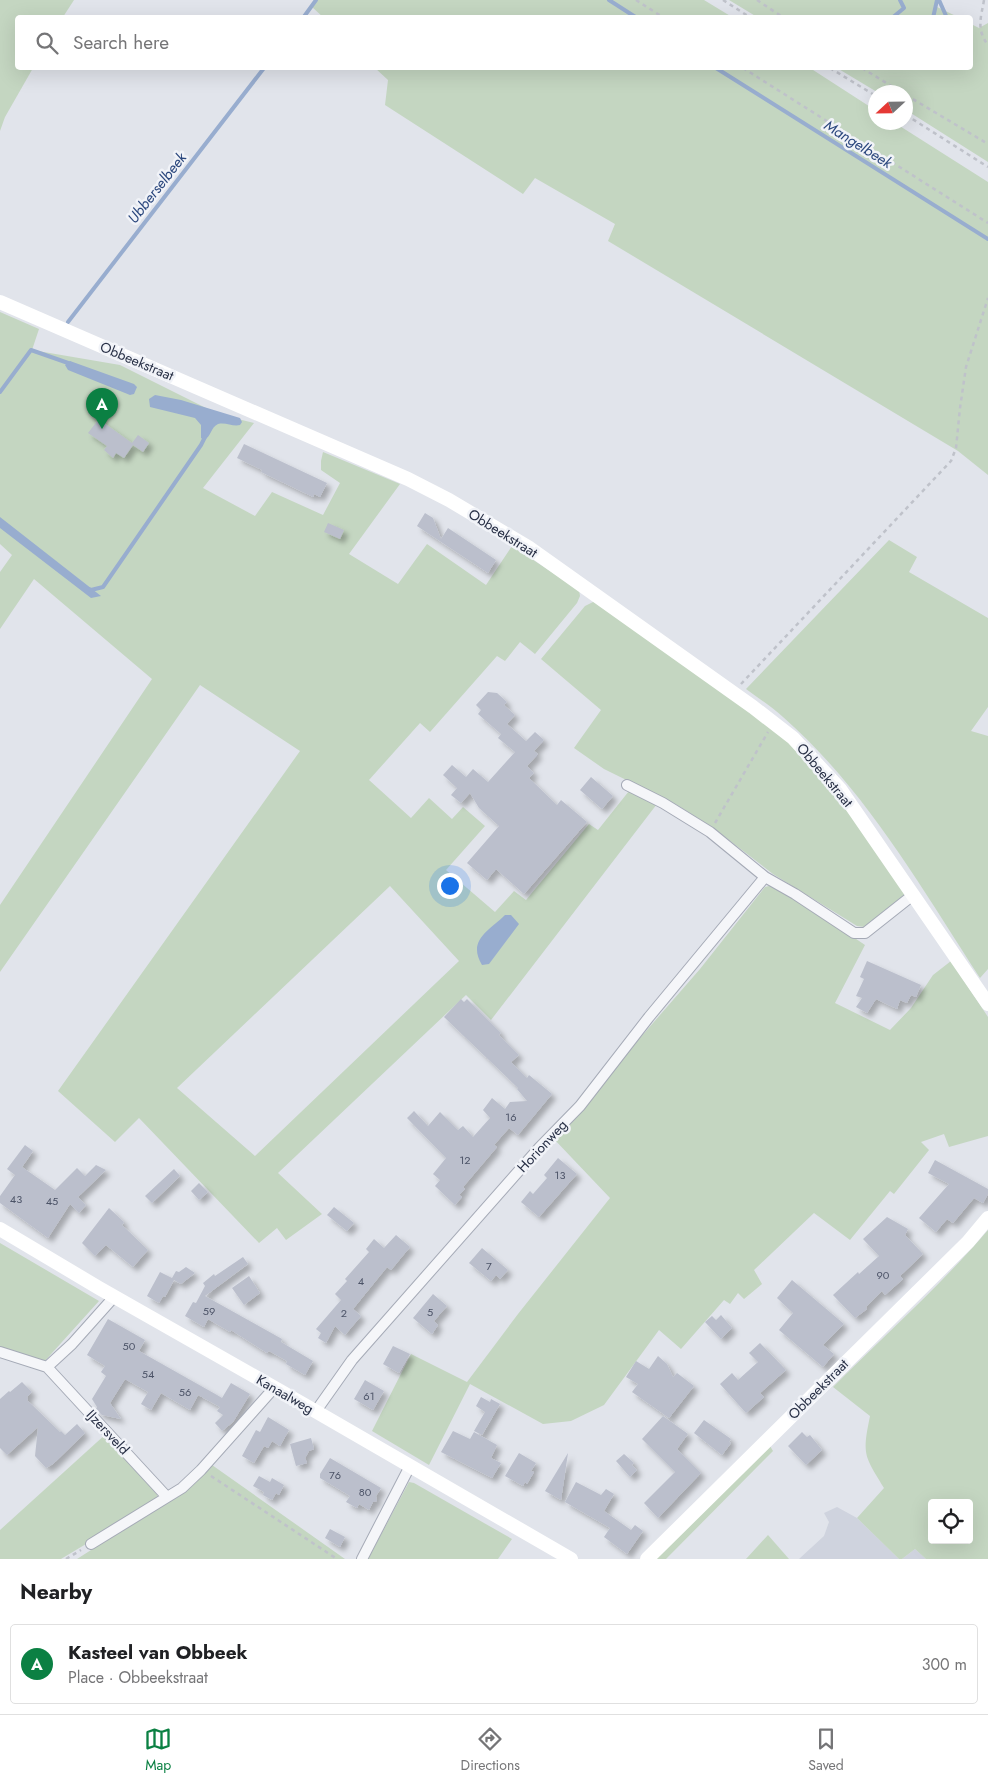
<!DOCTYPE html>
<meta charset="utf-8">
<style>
:root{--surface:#fff;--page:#f6f6f6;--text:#202124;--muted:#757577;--line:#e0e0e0;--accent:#0b8043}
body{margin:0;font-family:Jost,sans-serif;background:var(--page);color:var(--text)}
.controls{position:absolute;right:15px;bottom:15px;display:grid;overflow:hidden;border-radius:5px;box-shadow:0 5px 20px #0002}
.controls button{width:45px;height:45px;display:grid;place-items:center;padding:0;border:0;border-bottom:1px solid var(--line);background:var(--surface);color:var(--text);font:25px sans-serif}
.compass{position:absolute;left:868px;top:85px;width:45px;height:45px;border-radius:50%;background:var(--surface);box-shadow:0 5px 20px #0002;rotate:248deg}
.you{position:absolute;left:449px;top:885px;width:18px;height:18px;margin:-12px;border:4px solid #fff;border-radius:50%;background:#1a73e8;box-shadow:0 0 0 8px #1a73e833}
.badge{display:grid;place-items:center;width:32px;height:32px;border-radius:50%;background:var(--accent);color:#fff;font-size:16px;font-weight:700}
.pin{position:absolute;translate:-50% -41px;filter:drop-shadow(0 1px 2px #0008)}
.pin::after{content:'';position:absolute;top:26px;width:18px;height:15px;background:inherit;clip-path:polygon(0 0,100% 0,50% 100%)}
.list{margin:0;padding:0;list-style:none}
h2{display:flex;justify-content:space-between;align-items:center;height:65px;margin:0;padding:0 20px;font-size:21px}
h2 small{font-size:16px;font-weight:400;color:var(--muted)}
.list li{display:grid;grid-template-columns:32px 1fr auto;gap:15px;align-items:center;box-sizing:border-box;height:80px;margin:0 10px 10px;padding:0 10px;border:1px solid var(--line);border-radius:5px}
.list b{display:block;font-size:19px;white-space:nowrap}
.list p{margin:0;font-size:16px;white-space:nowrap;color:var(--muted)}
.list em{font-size:16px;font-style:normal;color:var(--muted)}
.icon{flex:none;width:28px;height:28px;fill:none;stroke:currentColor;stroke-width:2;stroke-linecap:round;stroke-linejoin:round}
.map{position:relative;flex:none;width:988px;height:1559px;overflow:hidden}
.search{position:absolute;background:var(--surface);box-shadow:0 5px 20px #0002;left:15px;right:15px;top:15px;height:55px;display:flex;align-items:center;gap:12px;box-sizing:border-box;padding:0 18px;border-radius:5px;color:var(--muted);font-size:19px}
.sheet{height:155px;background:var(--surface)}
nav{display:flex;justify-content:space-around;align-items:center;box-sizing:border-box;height:70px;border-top:1px solid var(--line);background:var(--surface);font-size:14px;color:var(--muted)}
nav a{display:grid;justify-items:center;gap:2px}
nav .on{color:var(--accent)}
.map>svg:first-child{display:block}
.built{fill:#cfd3de}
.green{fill:#c4d6c1;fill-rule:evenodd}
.water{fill:#98adcf}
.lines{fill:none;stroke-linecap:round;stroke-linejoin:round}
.stream{stroke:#98adcf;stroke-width:4}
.building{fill:#bbbfcc;filter:url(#shadow)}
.street-casing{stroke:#a5aab6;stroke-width:12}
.path{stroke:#bfc2ca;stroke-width:2.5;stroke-dasharray:4 4;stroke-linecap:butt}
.street{stroke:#f5f6f9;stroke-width:10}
.secondary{stroke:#fff;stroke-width:14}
.labels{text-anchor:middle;stroke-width:5;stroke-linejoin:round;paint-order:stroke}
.number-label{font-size:11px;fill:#4c5367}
.street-label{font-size:14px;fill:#272f45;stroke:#f1f3f8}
.water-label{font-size:15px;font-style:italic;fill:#2c487e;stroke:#f1f3f8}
</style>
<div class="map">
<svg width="988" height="1559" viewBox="0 0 988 1559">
<defs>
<filter id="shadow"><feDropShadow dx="4.5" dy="4.5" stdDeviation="2.5" flood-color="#0004"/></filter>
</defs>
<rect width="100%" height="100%" fill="#e1e4eb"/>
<!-- built -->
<path class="built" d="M837 1507 857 1518 899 1559H799L824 1536 829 1522 824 1513Z
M915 1549 926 1559H902Z"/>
<!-- green -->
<path class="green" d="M0 0H74L63 17 18 18V68H33L5 117 0 131Z
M316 0H704L732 17 324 18 312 7Z
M729 0H938L937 7 958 17H757Z
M988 23V162L906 110V92H877L837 68H970L971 24 979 28Z
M375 68H810L875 110 876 122 895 123 988 182V475L958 451 608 241 615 224 535 178 523 194 385 105 388 80Z
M0 312 39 329 32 350 120 365 218 414 254 423 203 488 255 516 272 492 323 515 340 483 321 470V461L323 452 400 484 349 554 398 584 427 544 486 585 512 546 579 590 580 596 577 603 535 654 520 642 505 661 497 656 430 732 420 723 369 780 411 818 429 798 452 819 463 807 485 826 446 870 495 912 514 891 526 900 589 824 598 830 629 791 657 804 491 1020 466 995 278 1173 322 1214 286 1240 277 1228 259 1243 139 1118 115 1142 58 1091 300 751 200 685 0 972V905L152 679 34 579 0 629V572L12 555 0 544ZM390 886 459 961 255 1156 177 1088Z
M889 540 917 557 909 572 988 618V707L971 731 988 736V969L980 978C921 887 865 789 783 717 771 706 758 698 746 689Z
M595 601 774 729 809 761 848 811 905 894 869 925 864 927 857 926 773 874 712 827 677 805 604 769 574 748 601 710 541 659 585 606Z
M769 886H777L785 891 865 945 835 1003 890 1030 911 1008 933 975 951 961 988 1017V1136L949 1147 944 1134 921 1142 929 1150 894 1194 890 1191 850 1240 814 1213 754 1270 762 1284 744 1299 738 1293 730 1304 724 1300 681 1349 659 1330 604 1405 571 1421 543 1424 470 1384 429 1465 372 1431 411 1354 467 1382 518 1314 610 1198 553 1138 700 969 765 887Z
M988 1230V1559H926L915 1549 902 1559H899L857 1518 884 1488C864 1455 862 1455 870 1416L833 1387C885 1335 940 1286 988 1230ZM932 1503H969V1540H932Z
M0 1243 99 1301 43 1363 0 1348Z
M107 1433 157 1493 158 1500 156 1502 61 1559H0V1530Z
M770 1446 773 1451 666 1559H656Z
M212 1465 345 1559H77L163 1504Z
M409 1482 414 1483 512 1539 498 1559H368Z
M768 1535 789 1559H746Z"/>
<!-- water -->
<path class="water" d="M70 361 134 384 137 387 134 394 130 395 68 370 65 365Z
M155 395 181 400 240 418 242 422 240 425C233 427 226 422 218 424 211 427 211 437 204 440L201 438V425L195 418 150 407 149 399Z
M0 517 101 596 91 598 0 528Z
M505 915H511L519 924 489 964 482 965C467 940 489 931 505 915Z"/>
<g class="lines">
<!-- stream -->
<path class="stream" d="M609 0 637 18
M939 0 947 18
M303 18 316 0
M892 18 904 8 900 0
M933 18 937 0
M716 68 988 239
M68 322 264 68
M0 392 31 350 71 364
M89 589 91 590 103 587 201 445 205 437"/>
</g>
<!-- building -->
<path class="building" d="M105 393 115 399 100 420 132 443 138 435 149 443 143 452 133 445 124 458 116 453 113 458 104 450 107 446 88 433 98 420 88 413Z
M244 444 327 483 320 497 314 494 313 497 261 472 262 470 237 458Z
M425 513 433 518 441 539 448 528 496 560 488 573 417 526Z
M328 523 344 530 340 539 324 532Z
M488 692 497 693 507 702 504 705 515 715 507 724 526 741 535 732 544 740 534 751 538 754 527 766 534 773 529 778 557 805 561 800 587 822 524 894 496 869 487 880 467 863 499 826 479 808 470 793 461 803 451 795 457 788 443 775 452 765 466 777 473 769 488 782 515 752 498 738 501 734 478 714 481 710 476 705Z
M591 777 613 796 602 809 580 790Z
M867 961 921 985 916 997 911 995 907 1003 900 1000 897 1009 876 999 867 1013 856 1007 862 998 856 996 864 979 860 977Z
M461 999 464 1002 467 999 501 1033 499 1035 519 1055 511 1062 527 1078 529 1075 552 1094 518 1135 509 1128 494 1145 497 1147 463 1187 465 1189 459 1195 462 1197 455 1205 435 1186 440 1180 433 1174 446 1158 407 1118 414 1111 428 1126 440 1112 458 1130 463 1126 473 1137 490 1118 483 1110 492 1098 505 1109 510 1102 527 1101 517 1089 518 1088 444 1017Z
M25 1145 33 1151 22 1167 55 1190 77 1168 85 1176 96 1165 106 1170 78 1197 86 1205 79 1213 70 1204 48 1238 0 1203V1196L15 1175 7 1169Z
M558 1158 577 1174 539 1217 521 1202 530 1191 533 1194 547 1178 544 1175Z
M935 1160 988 1189V1194L983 1203 974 1198 953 1223 947 1219 936 1232 919 1218 949 1184 928 1173Z
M174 1169 180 1176 152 1203 145 1196Z
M199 1183 208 1192 199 1200 191 1191Z
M334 1207 354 1223 347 1231 327 1215Z
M109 1208 124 1222 122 1225 148 1250 133 1267 106 1245 95 1256 82 1243Z
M887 1217 908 1229 905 1235 923 1254 900 1276 903 1279 885 1295 882 1291 866 1307 867 1309 855 1318 833 1295 858 1272 859 1274 879 1256 863 1239Z
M396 1235 410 1247 391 1270 387 1267 353 1309 361 1316 345 1335 335 1326 326 1343 318 1338 321 1333 316 1329 341 1300 335 1294 347 1281 345 1279 369 1252 366 1249 374 1239 384 1248Z
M482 1248 508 1270 500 1279 496 1275 491 1281 469 1263Z
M243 1257 248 1264 205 1296 282 1339 281 1342 313 1361 305 1375 286 1364 287 1361 269 1351 267 1353 231 1330 230 1332 208 1319 204 1327 185 1316 193 1302 196 1303 205 1286 203 1283 214 1274 215 1276Z
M186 1267 195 1273 181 1284 174 1280 165 1297 163 1296 159 1303 147 1296 160 1272 172 1278 176 1271 179 1272Z
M249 1276 260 1293 244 1305 232 1288Z
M792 1280 844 1324 823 1345 834 1354 823 1367 779 1330 793 1313 777 1298Z
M433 1294 447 1306 434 1321 438 1325 432 1334 413 1318Z
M721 1315 732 1328 721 1339 705 1322 712 1316 716 1320Z
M108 1319 145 1340 139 1351 217 1395 222 1398 231 1383 250 1394 233 1422 222 1431 215 1423 223 1415 217 1411 220 1407 198 1395 190 1410 161 1393 151 1410 141 1404 148 1392 125 1379 110 1403 121 1419 102 1415 96 1409 97 1407 92 1399 106 1376 101 1372 105 1366 87 1355Z
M760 1343 786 1370 760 1393 764 1397 746 1413 720 1384 732 1373 738 1380 758 1362 749 1353Z
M393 1346 410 1354 399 1373 383 1364Z
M658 1356 667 1364 673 1377 677 1373 694 1386 669 1418 632 1392 638 1384 626 1377 636 1361 649 1369Z
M365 1380 384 1391 373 1410 354 1399Z
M22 1382 32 1392 27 1397 28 1399 27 1400 60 1432 61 1431 65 1435 77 1424 85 1433 53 1464 46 1468 35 1456 38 1427 7 1455 0 1448V1399L9 1391 10 1392Z
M481 1397 490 1402 491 1399 500 1404 482 1435 474 1431 485 1412 476 1406Z
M663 1416 688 1434 677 1449 701 1473 658 1518 644 1503 675 1472 642 1439Z
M268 1417 289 1430 280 1446 272 1441 268 1448 264 1446 254 1463 242 1456 256 1430 260 1432Z
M704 1420 731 1439 729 1442 731 1443 722 1455 694 1433Z
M453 1431 470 1439 474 1432 497 1445 491 1458 501 1463 492 1478 441 1452Z
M802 1432 807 1437 810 1435 822 1450 806 1465 788 1446Z
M311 1438 314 1449 309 1451 305 1458 307 1463 296 1466 290 1444Z
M519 1453 536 1463 531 1471 534 1472 527 1484 525 1482 523 1486 505 1476Z
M568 1453 561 1500 545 1491Z
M624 1454 634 1463 632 1465 637 1470 630 1477 616 1461Z
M330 1458 381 1488 376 1496 377 1501 373 1502 369 1510 359 1504 357 1508 346 1502 350 1496 320 1478V1474Z
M259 1476 270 1482 272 1478 284 1485 279 1495 276 1493 272 1500 263 1495 264 1492 253 1486Z
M576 1482 601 1495 606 1489 614 1494 604 1511 631 1530 635 1525 643 1531 627 1554 604 1537 610 1528 565 1502Z
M330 1529 345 1537 340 1547 325 1538Z"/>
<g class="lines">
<defs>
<path id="street" d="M627 785 663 803 710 832 765 877 795 894 854 933H865L913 895
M0 1352 47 1367 167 1497
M47 1367 72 1344 114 1297
M316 1411 352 1360 539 1148 580 1106 649 1017 765 877
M91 1544 182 1488 201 1470 274 1388
M362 1559 410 1466"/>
</defs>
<!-- street casing -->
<use href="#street" class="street-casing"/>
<!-- path -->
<path class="path" d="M636 0 664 18
M723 0 751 18
M757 0 784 18
M984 0C981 18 976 29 988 45
M743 68 988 223
M830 68 876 96
M862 68 901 92
M906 95 988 144
M906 115 988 167
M741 684 951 461 956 448 960 408 966 367 988 298
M715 823 768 732
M211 1476 337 1559
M66 1559 81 1550"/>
<!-- street -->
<use href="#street" class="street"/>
<!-- secondary -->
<path class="secondary" d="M0 302 408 479 449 500 528 547 753 707 793 738 840 789 988 1004
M0 1229 99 1288 303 1404 571 1559
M647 1559 968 1242 988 1218"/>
</g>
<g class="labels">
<!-- number labels -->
<g class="number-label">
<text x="511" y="1121">16</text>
<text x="465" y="1164">12</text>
<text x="560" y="1179">13</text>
<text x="16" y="1203">43</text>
<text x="52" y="1205">45</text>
<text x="489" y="1270">7</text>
<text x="883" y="1279">90</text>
<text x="361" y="1285">4</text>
<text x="209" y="1315">59</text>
<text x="430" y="1316">5</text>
<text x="344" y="1317">2</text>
<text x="129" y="1350">50</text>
<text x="148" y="1378">54</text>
<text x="185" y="1396">56</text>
<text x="369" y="1400">61</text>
<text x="335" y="1479">76</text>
<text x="365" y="1496">80</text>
</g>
<!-- street labels -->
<g class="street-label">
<text transform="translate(137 361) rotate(23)" y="5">Obbeekstraat</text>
<text transform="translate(503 533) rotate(32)" y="5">Obbeekstraat</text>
<text transform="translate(825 775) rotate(50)" y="5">Obbeekstraat</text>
<text transform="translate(542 1146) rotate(-47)" y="5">Horionweg</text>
<text transform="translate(818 1389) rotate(-45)" y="5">Obbeekstraat</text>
<text transform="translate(285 1394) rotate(30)" y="5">Kanaalweg</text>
<text transform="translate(108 1432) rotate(47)" y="5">IJzersveld</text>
</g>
<!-- water labels -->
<g class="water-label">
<text transform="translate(858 144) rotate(32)" y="5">Mangelbeek</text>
<text transform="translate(157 188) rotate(-52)" y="5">Ubberselbeek</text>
</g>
</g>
</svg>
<div class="controls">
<button><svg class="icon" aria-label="locate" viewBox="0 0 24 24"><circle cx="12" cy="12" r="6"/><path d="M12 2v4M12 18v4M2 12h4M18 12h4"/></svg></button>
</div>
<svg class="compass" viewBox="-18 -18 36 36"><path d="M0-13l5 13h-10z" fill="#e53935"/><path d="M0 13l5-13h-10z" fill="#757577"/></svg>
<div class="you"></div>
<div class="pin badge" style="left:102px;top:429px">A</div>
<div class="search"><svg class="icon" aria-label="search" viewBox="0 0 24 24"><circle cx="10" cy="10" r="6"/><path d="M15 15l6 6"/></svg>Search here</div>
</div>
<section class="sheet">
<h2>Nearby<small></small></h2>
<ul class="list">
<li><span class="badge">A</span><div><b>Kasteel van Obbeek</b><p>Place · Obbeekstraat</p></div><em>300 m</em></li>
</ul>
</section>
<nav>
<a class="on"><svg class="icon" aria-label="map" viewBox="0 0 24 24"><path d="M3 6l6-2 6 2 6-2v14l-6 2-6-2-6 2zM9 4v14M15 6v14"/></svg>Map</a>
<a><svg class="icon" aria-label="directions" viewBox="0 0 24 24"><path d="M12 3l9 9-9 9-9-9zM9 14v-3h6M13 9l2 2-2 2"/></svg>Directions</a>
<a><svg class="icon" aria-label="saved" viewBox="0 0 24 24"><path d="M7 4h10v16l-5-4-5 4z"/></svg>Saved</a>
</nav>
